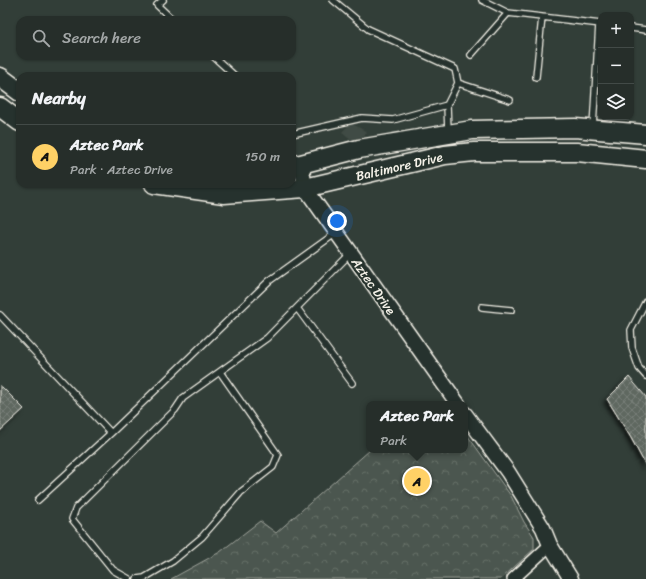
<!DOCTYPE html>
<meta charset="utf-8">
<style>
:root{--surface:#262e2a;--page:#323a36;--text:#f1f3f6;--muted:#a4a8a8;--line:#424a47;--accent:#ffd166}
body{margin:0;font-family:Sriracha,sans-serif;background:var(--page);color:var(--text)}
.controls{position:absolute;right:12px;top:12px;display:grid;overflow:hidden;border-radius:8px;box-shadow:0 1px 3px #0004}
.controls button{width:36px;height:36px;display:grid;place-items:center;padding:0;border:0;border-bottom:1px solid var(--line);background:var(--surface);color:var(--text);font:20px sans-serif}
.you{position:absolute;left:337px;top:221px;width:14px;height:14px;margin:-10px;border:3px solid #fff;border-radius:50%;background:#1a73e8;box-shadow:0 0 0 6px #1a73e833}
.badge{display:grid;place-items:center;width:26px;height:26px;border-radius:50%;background:var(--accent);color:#111;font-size:13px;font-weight:700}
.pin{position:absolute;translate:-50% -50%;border:2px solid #fff;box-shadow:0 1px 4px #0006}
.popup{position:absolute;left:366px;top:401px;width:102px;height:52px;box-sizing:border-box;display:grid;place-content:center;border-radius:8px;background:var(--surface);filter:drop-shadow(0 1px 3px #0005);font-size:13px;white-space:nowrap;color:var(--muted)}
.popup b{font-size:15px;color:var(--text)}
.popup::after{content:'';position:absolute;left:50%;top:100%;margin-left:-8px;border:8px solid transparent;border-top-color:var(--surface)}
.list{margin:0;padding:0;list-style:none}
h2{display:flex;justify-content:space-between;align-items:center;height:52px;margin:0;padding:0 16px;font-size:17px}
h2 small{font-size:13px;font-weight:400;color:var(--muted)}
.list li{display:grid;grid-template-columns:26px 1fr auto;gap:12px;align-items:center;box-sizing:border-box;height:64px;padding:0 16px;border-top:1px solid var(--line)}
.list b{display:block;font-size:15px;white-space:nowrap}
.list p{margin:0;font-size:13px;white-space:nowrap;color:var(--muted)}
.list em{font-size:13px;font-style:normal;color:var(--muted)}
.icon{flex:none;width:22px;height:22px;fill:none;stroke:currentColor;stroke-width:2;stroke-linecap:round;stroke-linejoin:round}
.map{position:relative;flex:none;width:646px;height:579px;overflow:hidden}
.search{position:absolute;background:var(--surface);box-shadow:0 1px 3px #0004;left:16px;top:16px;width:280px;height:44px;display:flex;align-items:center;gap:10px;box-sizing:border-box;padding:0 14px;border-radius:12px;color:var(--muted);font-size:15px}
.panel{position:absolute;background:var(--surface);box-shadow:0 1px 3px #0004;left:16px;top:72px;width:280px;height:116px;border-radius:12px}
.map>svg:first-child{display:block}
.built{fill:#404b44}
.park{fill:url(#park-crowns);stroke:#a0a49c}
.building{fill:url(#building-cross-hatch);stroke:#f4f1e8;filter:url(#shadow)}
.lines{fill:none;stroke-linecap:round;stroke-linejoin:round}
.service-casing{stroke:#f4f1e8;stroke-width:8}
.minor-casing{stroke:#f4f1e8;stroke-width:14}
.tertiary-casing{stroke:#f4f1e8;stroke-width:17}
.primary-casing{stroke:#f4f1e8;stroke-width:21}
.service{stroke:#26332d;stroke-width:5.5}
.minor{stroke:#26332d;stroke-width:11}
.tertiary{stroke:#26332d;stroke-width:14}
.primary{stroke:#26332d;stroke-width:18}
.labels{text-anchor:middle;stroke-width:4;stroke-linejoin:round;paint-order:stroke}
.street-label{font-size:13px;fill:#f4f1e8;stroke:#26332d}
</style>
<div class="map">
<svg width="646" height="579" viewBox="0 0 646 579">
<defs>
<pattern id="park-crowns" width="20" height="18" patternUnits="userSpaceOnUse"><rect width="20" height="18" fill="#4c564f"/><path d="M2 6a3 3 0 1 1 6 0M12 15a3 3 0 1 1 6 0" fill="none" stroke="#666f68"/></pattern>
<pattern id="building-cross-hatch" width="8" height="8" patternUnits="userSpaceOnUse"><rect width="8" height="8" fill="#5f6861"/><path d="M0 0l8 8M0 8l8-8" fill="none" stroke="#777e78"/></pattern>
<filter id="shadow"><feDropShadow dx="-3.5" dy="3.5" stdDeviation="2" flood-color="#0009"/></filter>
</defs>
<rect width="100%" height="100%" fill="#323e38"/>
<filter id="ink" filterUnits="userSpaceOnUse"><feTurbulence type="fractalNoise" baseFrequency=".025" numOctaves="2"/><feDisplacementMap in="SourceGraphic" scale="8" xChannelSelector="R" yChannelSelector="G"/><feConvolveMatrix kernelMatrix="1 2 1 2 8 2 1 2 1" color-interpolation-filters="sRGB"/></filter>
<g filter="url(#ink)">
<!-- built -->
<path class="built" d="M351 123 367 132 357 144 342 132Z"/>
<!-- park -->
<path class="park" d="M465 432 511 496 524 522 534 537V549L501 579H171L220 552 260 521 276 533 370 450H465Z"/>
<!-- building -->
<path class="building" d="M629 377 646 397V466L631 438 607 399Z
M0 385 24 409 0 431Z"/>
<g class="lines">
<defs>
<path id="service" d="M163 0 157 5 173 20
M333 0 368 29 455 69 458 83
M482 0 508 13 601 24
M631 28 646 30
M471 55 508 13
M213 56 235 76
M536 77 542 17
M593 127 599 24
M448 131 447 105 458 83 510 100
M292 134 362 118 393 120 447 105
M646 301 631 330 632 348 639 368 646 376
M482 307 511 310
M297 308 352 383
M0 315 111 433
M38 500 111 433 269 281 336 233
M129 579 113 570 72 519 76 508 175 410 183 398 267 338 351 253
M137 579 144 578 173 561 202 537 241 492 273 467 278 455 220 372"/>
<path id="minor" d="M513 579 550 545"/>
<path id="tertiary" d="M301 164 305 188 458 404
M465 414 508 472 543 528 550 545 571 579"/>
<path id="primary" d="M0 77 20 92
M0 107 20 122
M292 165 301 164 359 149 472 130 575 128 646 134
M154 184 224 194 305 188 445 155 474 152H577L646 159"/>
</defs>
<!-- service casing -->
<use href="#service" class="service-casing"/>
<!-- minor casing -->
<use href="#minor" class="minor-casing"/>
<!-- tertiary casing -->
<use href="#tertiary" class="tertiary-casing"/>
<!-- primary casing -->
<use href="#primary" class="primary-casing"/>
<!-- service -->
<use href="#service" class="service"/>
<!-- minor -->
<use href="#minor" class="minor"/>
<!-- tertiary -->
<use href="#tertiary" class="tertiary"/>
<!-- primary -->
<use href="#primary" class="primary"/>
</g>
</g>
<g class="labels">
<!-- street labels -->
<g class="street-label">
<text transform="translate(399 166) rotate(-13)" y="5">Baltimore Drive</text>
<text transform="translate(374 286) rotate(55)" y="5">Aztec Drive</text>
</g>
</g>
</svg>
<div class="controls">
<button>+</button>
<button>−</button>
<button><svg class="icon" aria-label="layers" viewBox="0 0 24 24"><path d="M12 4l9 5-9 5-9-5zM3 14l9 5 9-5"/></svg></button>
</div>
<div class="you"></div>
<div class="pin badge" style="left:417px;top:481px">A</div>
<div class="popup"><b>Aztec Park</b>Park</div>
<div class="search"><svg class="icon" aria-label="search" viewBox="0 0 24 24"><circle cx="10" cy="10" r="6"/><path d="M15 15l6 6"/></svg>Search here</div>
<section class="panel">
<h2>Nearby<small></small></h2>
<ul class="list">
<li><span class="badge">A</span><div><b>Aztec Park</b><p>Park · Aztec Drive</p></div><em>150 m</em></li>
</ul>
</section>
</div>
